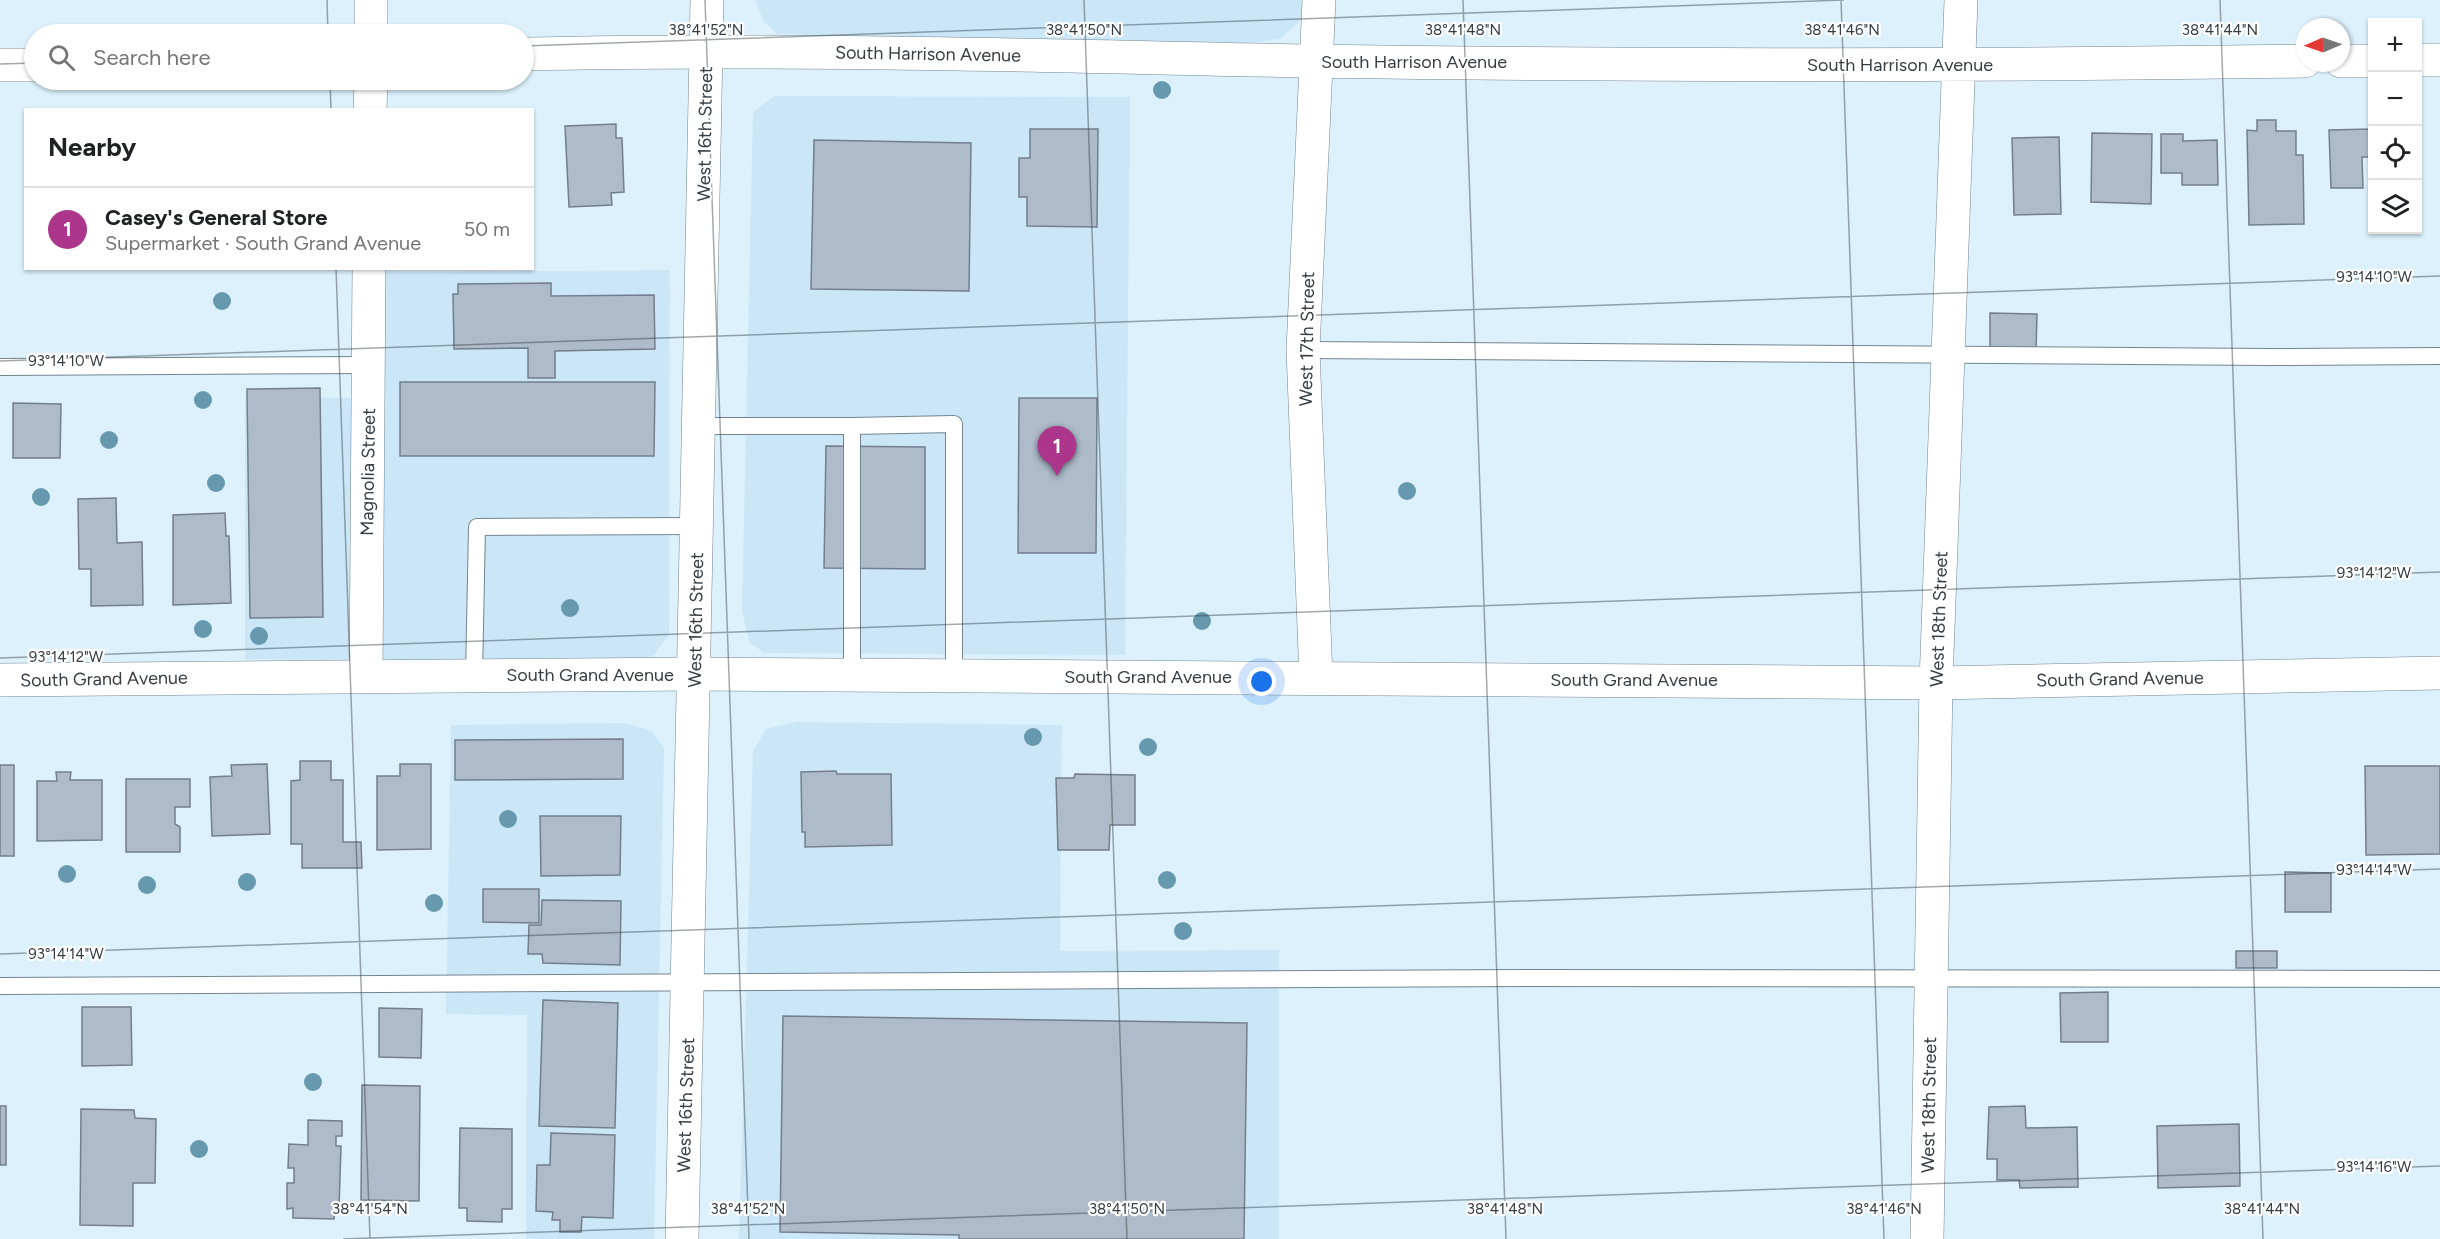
<!DOCTYPE html>
<meta charset="utf-8">
<style>
:root{--surface:#fff;--page:#f6f6f6;--text:#202124;--muted:#757577;--line:#e0e0e0;--accent:#ad368d}
body{margin:0;font-family:Figtree,sans-serif;background:var(--page);color:var(--text)}
.controls{position:absolute;right:18px;top:18px;display:grid;overflow:hidden;border-radius:0px;box-shadow:0 2px 4px #0004}
.controls button{width:54px;height:54px;display:grid;place-items:center;padding:0;border:0;border-bottom:2px solid var(--line);background:var(--surface);color:var(--text);font:30px sans-serif}
.compass{position:absolute;left:2296px;top:18px;width:54px;height:54px;border-radius:50%;background:var(--surface);box-shadow:0 2px 4px #0004;rotate:268deg}
.you{position:absolute;left:1262px;top:682px;width:21px;height:21px;margin:-15px;border:4px solid #fff;border-radius:50%;background:#1a73e8;box-shadow:0 0 0 9px #1a73e833}
.badge{display:grid;place-items:center;width:39px;height:39px;border-radius:50%;background:var(--accent);color:#fff;font-size:20px;font-weight:700}
.pin{position:absolute;translate:-50% -50px;filter:drop-shadow(0 2px 3px #0008)}
.pin::after{content:'';position:absolute;top:32px;width:21px;height:18px;background:inherit;clip-path:polygon(0 0,100% 0,50% 100%)}
.list{margin:0;padding:0;list-style:none}
h2{display:flex;justify-content:space-between;align-items:center;height:78px;margin:0;padding:0 24px;font-size:26px}
h2 small{font-size:20px;font-weight:400;color:var(--muted)}
.list li{display:grid;grid-template-columns:39px 1fr auto;gap:18px;align-items:center;box-sizing:border-box;height:84px;padding:0 24px;border-top:2px solid var(--line)}
.list b{display:block;font-size:22px;white-space:nowrap}
.list p{margin:0;font-size:20px;white-space:nowrap;color:var(--muted)}
.list em{font-size:20px;font-style:normal;color:var(--muted)}
.icon{flex:none;width:33px;height:33px;fill:none;stroke:currentColor;stroke-width:2;stroke-linecap:round;stroke-linejoin:round}
.map{position:relative;flex:none;width:2440px;height:1239px;overflow:hidden}
.search{position:absolute;background:var(--surface);box-shadow:0 2px 4px #0004;left:24px;top:24px;width:510px;height:66px;display:flex;align-items:center;gap:15px;box-sizing:border-box;padding:0 21px;border-radius:33px;color:var(--muted);font-size:22px}
.panel{position:absolute;background:var(--surface);box-shadow:0 2px 4px #0004;left:24px;top:108px;width:510px;height:162px;border-radius:0px}
.map>svg:first-child{display:block}
.built{fill:#cbe7f7}
.building{fill:#aebbca;stroke:#737f8d;stroke-width:1.5}
.lines{fill:none;stroke-linecap:round;stroke-linejoin:round}
.service-casing{stroke:#72858f;stroke-width:18}
.minor-casing{stroke:#72858f;stroke-width:34}
.tertiary-casing{stroke:#72858f;stroke-width:34}
.secondary-casing{stroke:#72858f;stroke-width:34}
.service{stroke:#fff;stroke-width:16}
.minor{stroke:#fff;stroke-width:33}
.tertiary{stroke:#fff;stroke-width:33}
.secondary{stroke:#fff;stroke-width:33}
.tree{fill:#6799ae}
.ticks{fill:none;stroke:#363e43;stroke-width:1.5;stroke-opacity:0.45}
.labels{text-anchor:middle;stroke-width:4.5;stroke-linejoin:round;paint-order:stroke}
.street-label{font-size:18px;fill:#363e43;stroke:#fff}
.ticks-label{font-size:15px;text-anchor:middle;fill:#363e43;stroke:#fff;stroke-width:4.5;stroke-linejoin:round;paint-order:stroke}
</style>
<div class="map">
<svg width="2440" height="1239" viewBox="0 0 2440 1239">
<rect width="100%" height="100%" fill="#dcf1fc"/>
<!-- built -->
<path class="built" d="M755 0H1303L1302 19 1280 39 1246 44 777 34 763 20Z
M774 96 1130 97 1125 655 764 653 749 642 742 610 753 112Z
M670 270 669 635 654 655 631 664 245 659V397L354 398 352 273Z
M796 722 1062 725 1060 951 1279 950V1239H739L753 751 766 729Z
M624 723 652 731 664 748 654 1239H526L527 1015 446 1014 451 725Z"/>
<!-- building -->
<path class="building" d="M2257 120H2276V131H2296V155H2303L2304 224 2249 225 2247 130 2257 131Z
M616 124V138H622L624 192 611 193 612 205 569 207 565 126Z
M1030 129H1098L1097 227 1027 226V197H1019V158H1030Z
M2372 129V157H2362L2363 188H2331L2329 130Z
M2092 133 2152 134 2151 204 2091 202Z
M2161 134H2183V141L2217 140 2218 185H2182V173H2161Z
M2059 137 2061 214 2014 215 2012 138Z
M814 140 971 143 969 291 811 289Z
M551 283V296L654 295 655 349 555 351V378H528V348L454 349 453 294H458V284Z
M1990 313 2037 314 2036 351H1990Z
M400 382H655L654 456H400Z
M320 388 323 617 250 618 247 389Z
M1019 398H1097L1096 553H1018Z
M13 403 61 404 60 458H13Z
M826 446 925 447V569L824 568Z
M116 498 117 543 142 542 143 605 91 606V569H79L78 499Z
M225 513 226 536H229L231 603 173 605V515Z
M623 739V779L455 780V740Z
M300 761H331V780H343V842H361L362 868H302V844H291V781L300 780Z
M267 764 270 834 212 836 210 777 232 776 231 765Z
M400 764H431V849L377 850V776H400Z
M0 765H14V856H0Z
M2365 766H2440V854L2366 855Z
M836 771 837 774H891L892 845 805 847V832H802L801 772Z
M56 772H71L70 780H102V840L37 841V781H57Z
M1075 774 1135 775V825H1110L1109 850H1058L1056 778H1074Z
M126 779H190V807H175V824L180 827V852H126Z
M540 816H621L620 875 541 876Z
M2285 872 2331 873V912H2285Z
M483 889H539V923L483 922Z
M542 900 621 901 620 965 543 963 542 954H528L529 925H541Z
M2236 951H2277V968H2236Z
M2108 992V1042H2061L2060 993Z
M543 1000 618 1003 615 1128 539 1126Z
M82 1007H131L132 1065 82 1066Z
M379 1008 422 1009 421 1058 379 1057Z
M783 1016 1247 1023 1244 1239H959V1235L780 1232Z
M362 1085 420 1086 419 1201 361 1200Z
M0 1106H6V1165H0Z
M2025 1106 2026 1128 2077 1127 2078 1187 2020 1188 2019 1180H1997V1159H1987L1989 1107Z
M81 1109 134 1110 135 1118 156 1119 155 1183H133V1226L80 1225Z
M308 1120 342 1121V1136H336V1146H341L339 1208 335 1207 334 1219 293 1218V1208L287 1209V1183H294V1168H288L289 1144 308 1145Z
M2239 1124 2240 1186 2158 1188 2157 1126Z
M460 1128 512 1129V1209H502V1222L467 1221V1208H459Z
M551 1133 615 1135 613 1218 582 1217 581 1232H560V1220H552L553 1212 536 1211 537 1165H550Z"/>
<g class="lines">
<defs>
<path id="service" d="M1303 350 2269 357 2440 356
M0 367 368 365
M699 426H852V675
M852 426 954 424V675
M474 675 477 527 698 526
M0 986 1526 978 2440 979"/>
<path id="minor" d="M371 34V0
M524 54C786 48 1049 56 1311 61 1643 66 1974 66 2305 61
M2418 60H2440
M2341 61H2372
M0 65H34
M370 110 371 80
M366 676 369 268
M1316 678 1303 350 1319 0
M1927 1239 1936 683 1961 0"/>
<path id="tertiary" d="M0 680 695 674 1936 683 2440 673"/>
<path id="secondary" d="M682 1239 707 0"/>
</defs>
<!-- service casing -->
<use href="#service" class="service-casing"/>
<!-- minor casing -->
<use href="#minor" class="minor-casing"/>
<!-- tertiary casing -->
<use href="#tertiary" class="tertiary-casing"/>
<!-- secondary casing -->
<use href="#secondary" class="secondary-casing"/>
<!-- service -->
<use href="#service" class="service"/>
<!-- minor -->
<use href="#minor" class="minor"/>
<!-- tertiary -->
<use href="#tertiary" class="tertiary"/>
<!-- secondary -->
<use href="#secondary" class="secondary"/>
</g>
<!-- trees -->
<g class="tree">
<circle cx="1162" cy="90" r="9"/>
<circle cx="222" cy="301" r="9"/>
<circle cx="203" cy="400" r="9"/>
<circle cx="109" cy="440" r="9"/>
<circle cx="216" cy="483" r="9"/>
<circle cx="1407" cy="491" r="9"/>
<circle cx="41" cy="497" r="9"/>
<circle cx="570" cy="608" r="9"/>
<circle cx="1202" cy="621" r="9"/>
<circle cx="203" cy="629" r="9"/>
<circle cx="259" cy="636" r="9"/>
<circle cx="1033" cy="737" r="9"/>
<circle cx="1148" cy="747" r="9"/>
<circle cx="508" cy="819" r="9"/>
<circle cx="67" cy="874" r="9"/>
<circle cx="1167" cy="880" r="9"/>
<circle cx="247" cy="882" r="9"/>
<circle cx="147" cy="885" r="9"/>
<circle cx="434" cy="903" r="9"/>
<circle cx="1183" cy="931" r="9"/>
<circle cx="313" cy="1082" r="9"/>
<circle cx="199" cy="1149" r="9"/>
</g>
<!-- ticks -->
<path class="ticks" d="M327 0 328 34M705 0 749 1239M1084 0 1127 1239M1463 0 1506 1239M1841 0 1884 1239M2220 0 2263 1239M524 46 1844 0M0 64 34 63M330 80 331 110M336 268 370 1239M0 361 2440 276M0 658 2440 572M0 954 2440 869M343 1239 2440 1166"/>
<g class="labels">
<!-- street labels -->
<g class="street-label">
<text transform="translate(928 54) rotate(1)" y="6">South Harrison Avenue</text>
<text x="1414" y="68">South Harrison Avenue</text>
<text x="1900" y="71">South Harrison Avenue</text>
<text transform="translate(705 134) rotate(-89)" y="6">West 16th Street</text>
<text transform="translate(1307 339) rotate(-89)" y="6">West 17th Street</text>
<text transform="translate(368 472) rotate(-89)" y="6">Magnolia Street</text>
<text transform="translate(1939 619) rotate(-88)" y="6">West 18th Street</text>
<text transform="translate(696 620) rotate(-89)" y="6">West 16th Street</text>
<text x="590" y="681">South Grand Avenue</text>
<text x="1148" y="683">South Grand Avenue</text>
<text transform="translate(104 679) rotate(-1)" y="6">South Grand Avenue</text>
<text transform="translate(2120 679) rotate(-1)" y="6">South Grand Avenue</text>
<text x="1634" y="686">South Grand Avenue</text>
<text transform="translate(686 1105) rotate(-88)" y="6">West 16th Street</text>
<text transform="translate(1929 1105) rotate(-89)" y="6">West 18th Street</text>
</g>
</g>
<g class="ticks-label">
<text x="706" y="35">38°41'52"N</text>
<text x="1084" y="35">38°41'50"N</text>
<text x="1463" y="35">38°41'48"N</text>
<text x="1842" y="35">38°41'46"N</text>
<text x="2220" y="35">38°41'44"N</text>
<text x="2374" y="282">93°14'10"W</text>
<text x="66" y="366">93°14'10"W</text>
<text x="2374" y="578">93°14'12"W</text>
<text x="66" y="662">93°14'12"W</text>
<text x="2374" y="875">93°14'14"W</text>
<text x="66" y="959">93°14'14"W</text>
<text x="2374" y="1172">93°14'16"W</text>
<text x="370" y="1214">38°41'54"N</text>
<text x="748" y="1214">38°41'52"N</text>
<text x="1127" y="1214">38°41'50"N</text>
<text x="1505" y="1214">38°41'48"N</text>
<text x="1884" y="1214">38°41'46"N</text>
<text x="2262" y="1214">38°41'44"N</text>
</g>
</svg>
<div class="controls">
<button>+</button>
<button>−</button>
<button><svg class="icon" aria-label="locate" viewBox="0 0 24 24"><circle cx="12" cy="12" r="6"/><path d="M12 2v4M12 18v4M2 12h4M18 12h4"/></svg></button>
<button><svg class="icon" aria-label="layers" viewBox="0 0 24 24"><path d="M12 4l9 5-9 5-9-5zM3 14l9 5 9-5"/></svg></button>
</div>
<svg class="compass" viewBox="-18 -18 36 36"><path d="M0-13l5 13h-10z" fill="#e53935"/><path d="M0 13l5-13h-10z" fill="#757577"/></svg>
<div class="you"></div>
<div class="pin badge" style="left:1057px;top:476px">1</div>
<div class="search"><svg class="icon" aria-label="search" viewBox="0 0 24 24"><circle cx="10" cy="10" r="6"/><path d="M15 15l6 6"/></svg>Search here</div>
<section class="panel">
<h2>Nearby<small></small></h2>
<ul class="list">
<li><span class="badge">1</span><div><b>Casey's General Store</b><p>Supermarket · South Grand Avenue</p></div><em>50 m</em></li>
</ul>
</section>
</div>
